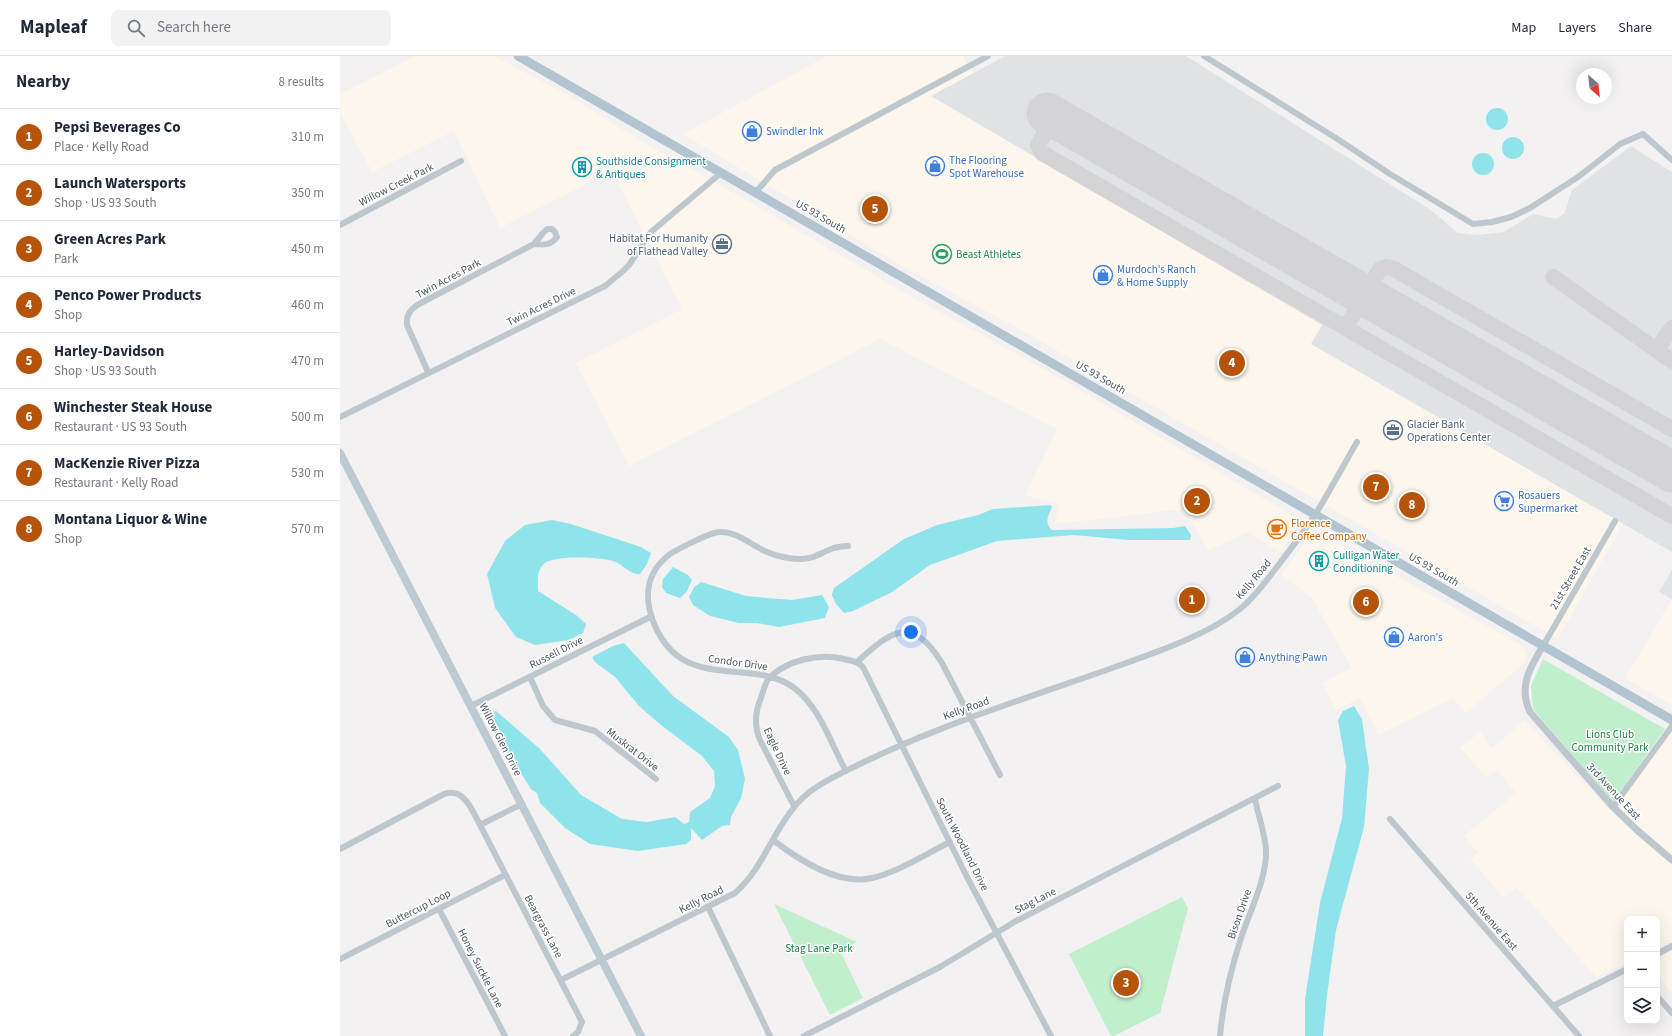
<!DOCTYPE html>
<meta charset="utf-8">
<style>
:root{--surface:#fff;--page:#f2f2f3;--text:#1f2937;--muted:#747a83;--line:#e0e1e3;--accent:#b45309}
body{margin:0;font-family:"Source Sans 3",sans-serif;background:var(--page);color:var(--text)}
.controls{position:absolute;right:12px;bottom:12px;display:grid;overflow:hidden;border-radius:8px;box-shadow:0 4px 16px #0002}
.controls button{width:36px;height:36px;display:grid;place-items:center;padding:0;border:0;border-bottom:1px solid var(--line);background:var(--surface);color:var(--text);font:20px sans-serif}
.compass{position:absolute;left:1236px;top:12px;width:36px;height:36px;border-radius:50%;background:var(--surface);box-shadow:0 4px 16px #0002;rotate:153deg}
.you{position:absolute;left:571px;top:576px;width:14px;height:14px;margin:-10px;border:3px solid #fff;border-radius:50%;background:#1a73e8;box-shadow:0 0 0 6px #1a73e833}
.badge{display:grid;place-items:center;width:26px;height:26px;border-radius:50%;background:var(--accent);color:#fff;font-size:13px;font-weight:700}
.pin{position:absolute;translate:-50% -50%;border:2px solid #fff;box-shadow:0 1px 4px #0006}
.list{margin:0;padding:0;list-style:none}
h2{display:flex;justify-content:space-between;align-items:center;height:52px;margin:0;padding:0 16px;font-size:17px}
h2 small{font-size:13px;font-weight:400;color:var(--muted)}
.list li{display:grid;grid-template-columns:26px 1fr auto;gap:12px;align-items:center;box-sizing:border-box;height:56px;padding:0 16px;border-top:1px solid var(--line)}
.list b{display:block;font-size:15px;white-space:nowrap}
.list p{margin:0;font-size:13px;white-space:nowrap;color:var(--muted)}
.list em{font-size:13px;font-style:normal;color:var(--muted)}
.icon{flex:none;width:22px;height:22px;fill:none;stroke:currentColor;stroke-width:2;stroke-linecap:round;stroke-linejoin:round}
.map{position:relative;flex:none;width:1332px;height:980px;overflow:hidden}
header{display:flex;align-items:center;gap:24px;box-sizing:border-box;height:56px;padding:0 20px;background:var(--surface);border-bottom:1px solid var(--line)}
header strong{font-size:19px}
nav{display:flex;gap:22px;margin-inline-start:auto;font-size:14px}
.search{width:280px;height:36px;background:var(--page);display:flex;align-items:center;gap:10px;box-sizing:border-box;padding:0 14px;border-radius:8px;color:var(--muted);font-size:15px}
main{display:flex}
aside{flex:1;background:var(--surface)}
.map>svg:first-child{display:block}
.commercial{fill:#fcf6ec}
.airport{fill:#e0e3e6}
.green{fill:#c1efcd}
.water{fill:#8fe4ec}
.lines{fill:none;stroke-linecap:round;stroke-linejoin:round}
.taxiway{stroke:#d4d4d6;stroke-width:16}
.runway{stroke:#d4d4d6;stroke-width:41}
.minor{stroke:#bdc7cd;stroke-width:6}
.tertiary{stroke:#bdc7cd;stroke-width:7}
.secondary{stroke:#bdcad2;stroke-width:8}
.primary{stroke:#b2c4cf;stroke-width:9}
.labels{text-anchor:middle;stroke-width:3;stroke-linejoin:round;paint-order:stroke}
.shop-label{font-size:11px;fill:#366cbe;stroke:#fff;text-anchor:start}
.culture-label{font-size:11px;fill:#0d838f;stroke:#fff;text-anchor:start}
.street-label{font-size:11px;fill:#49575f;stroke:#fff}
.service-label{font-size:11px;fill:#4e5e75;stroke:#fff;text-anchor:end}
.leisure-label{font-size:11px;fill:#27864d;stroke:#fff;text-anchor:start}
.food-label{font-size:11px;fill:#c56008;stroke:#fff;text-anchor:start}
.park-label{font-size:11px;fill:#19813f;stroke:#fff}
</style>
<header>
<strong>Mapleaf</strong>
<div class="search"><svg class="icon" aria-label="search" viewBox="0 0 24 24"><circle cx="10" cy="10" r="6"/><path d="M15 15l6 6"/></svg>Search here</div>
<nav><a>Map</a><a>Layers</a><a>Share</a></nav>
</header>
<main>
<aside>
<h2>Nearby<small>8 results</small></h2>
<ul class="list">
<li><span class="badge">1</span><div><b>Pepsi Beverages Co</b><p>Place · Kelly Road</p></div><em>310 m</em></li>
<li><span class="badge">2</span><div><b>Launch Watersports</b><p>Shop · US 93 South</p></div><em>350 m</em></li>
<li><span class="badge">3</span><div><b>Green Acres Park</b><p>Park</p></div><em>450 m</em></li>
<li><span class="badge">4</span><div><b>Penco Power Products</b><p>Shop</p></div><em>460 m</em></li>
<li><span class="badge">5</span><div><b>Harley-Davidson</b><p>Shop · US 93 South</p></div><em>470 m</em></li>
<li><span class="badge">6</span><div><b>Winchester Steak House</b><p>Restaurant · US 93 South</p></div><em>500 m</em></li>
<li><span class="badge">7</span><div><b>MacKenzie River Pizza</b><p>Restaurant · Kelly Road</p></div><em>530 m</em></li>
<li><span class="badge">8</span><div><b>Montana Liquor &amp; Wine</b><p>Shop</p></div><em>570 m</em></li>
</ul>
</aside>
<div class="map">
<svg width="1332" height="980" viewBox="0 0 1332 980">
<rect width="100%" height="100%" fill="#f4f1f2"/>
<!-- commercial -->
<path class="commercial" d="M75 0H154L224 37 301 85 396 138 563 236 718 321 955 461 959 468 941 497 908 476 869 494 843 453 714 468 720 448 685 439 717 373 540 283 289 410 236 307 342 253 272 115 160 172 114 75 32 116 0 56V38Z
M487 0H623L633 18 591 40 982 269 971 288 1283 467 1218 583 683 275 564 211 343 78Z
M977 476 1179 588 1186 595 1187 605 1126 657 1113 642 1039 679 1020 642 996 654 983 627 1011 611 972 542 941 518 970 480Z
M1332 543V649L1285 622Z
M1185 665 1270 754 1325 673 1332 677V884L1317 891V863H1287V906L1256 921 1177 831 1164 842 1130 803 1138 797 1124 780 1176 737 1157 714 1147 722 1120 692 1140 676 1152 692Z
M1332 895V936L1317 919V903Z"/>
<!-- airport -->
<path class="airport" d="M665 0H846L1091 154 1118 177 1138 179 1164 176 1193 158 1216 163 1224 158 1232 134 1291 90 1332 116V496L971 288 982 269 591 40Z
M1332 514V543L1319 536Z"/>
<!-- green -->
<path class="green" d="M1203 603 1325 673 1273 746 1193 653 1191 630Z
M842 841 848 852 820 957 774 980H771L729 898Z
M434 848 517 886 500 895 523 942 490 959Z"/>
<!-- water -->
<path class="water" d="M1146 63a11 11 0 1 1 22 0a11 11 0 1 1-22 0Z
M1162 92a11 11 0 1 1 22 0a11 11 0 1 1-22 0Z
M1132 108a11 11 0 1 1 22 0a11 11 0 1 1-22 0Z
M710 449 712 451C708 460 704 467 712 474L833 472 845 470 851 479 850 484H788L734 479 657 485 590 509 552 536 513 555 504 557 496 548 492 539 494 532 564 483 597 469 638 459 653 453Z
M212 464 231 468 301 491 311 497 307 508 300 518C291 519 284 510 276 506 264 501 216 499 205 507 196 513 198 526 198 535L236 559 246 568 243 577 229 584 195 589 176 581 155 552 147 518 165 485 185 469Z
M333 511 348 519 352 524 347 535 340 542 326 537 322 531 323 523Z
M361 526 406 540 452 544 482 539 489 551 485 562 439 571 417 567H399L370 560 353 549 349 541 354 531Z
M284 587 333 640 389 681 398 694 405 723 401 742 391 761 390 769 382 770 362 784 351 772V784L346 788 298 795 250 788 225 772 200 747 197 737 191 733 146 663 147 657 156 655 200 693 241 739 282 763 307 766 335 761 344 768 349 766 350 756 370 742 375 730 374 715 362 700 321 669 299 650 275 621 255 606 252 601 273 590Z
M1014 650 1022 663 1029 713 1024 771 996 874 987 939 983 980H965V943L980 847 1002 762 1006 710 998 664 1003 655Z"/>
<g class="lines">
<!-- taxiway -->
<path class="taxiway" d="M714 61 698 89 702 97 1332 460
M1213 221 1332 305
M1006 271 1040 213 1046 211 1054 213 1332 373
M1316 294 1332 272
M1328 414 1332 408"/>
<!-- runway -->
<path class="runway" d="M707 57 1332 416"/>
<!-- minor -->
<path class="minor" d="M864 0 999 84 1050 118 1133 168 1152 166 1171 161 1190 152 1238 121 1280 88 1303 78 1332 104
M416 136 435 114 648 0
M0 169 121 105
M88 316 67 269C66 258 71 253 79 248L194 188C204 189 210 190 217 181L215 176 212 173H207L203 177 194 188
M0 361 265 230 282 216 289 209 311 176 381 117
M1203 590 1275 465
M517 606C552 574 572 559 602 607L660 719
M190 621 203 650 215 664 255 675 316 723
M131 650 310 561
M506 715C490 686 480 651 453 631 422 609 375 623 342 603 317 588 298 543 314 516 317 510 325 502 330 498 338 493 366 479 374 477 394 472 410 489 427 496 436 500 450 503 459 503 472 504 482 496 494 492 498 491 504 490 508 490
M454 750 420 684C414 670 415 656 421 642 423 636 425 627 429 622 447 604 479 597 504 603 512 605 517 605 523 611L626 819 711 980
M1273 751 1332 670
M1050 763 1239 980
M140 769 182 748
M433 784C459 804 498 830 532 822 556 817 588 797 610 786
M0 793 104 738C124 731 132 754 140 769L242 966 238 976 233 980
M368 851 430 980
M99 853 165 980
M1317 898 1332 890
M0 903 165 819
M221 924 395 837C431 805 436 756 478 730 497 718 518 709 539 699 611 666 686 642 761 616 805 600 864 582 900 553 915 541 925 526 937 511 950 494 963 477 975 459 990 435 1003 410 1017 386
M1317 940 1332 957
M1213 950 1287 913
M464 980 600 911 676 865 938 730
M880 980C883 947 891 913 901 882 910 855 927 822 926 794 925 777 918 759 915 743"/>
<!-- tertiary -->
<path class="tertiary" d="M1203 590C1190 611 1178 631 1190 656L1273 751 1298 775 1332 804"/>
<!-- secondary -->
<path class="secondary" d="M0 397 301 980"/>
<!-- primary -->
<path class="primary" d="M178 0 1332 664"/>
</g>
<!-- icons -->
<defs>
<symbol id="shop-ring" viewBox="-11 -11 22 22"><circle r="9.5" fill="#fff" stroke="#3f7fe0" stroke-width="1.5"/><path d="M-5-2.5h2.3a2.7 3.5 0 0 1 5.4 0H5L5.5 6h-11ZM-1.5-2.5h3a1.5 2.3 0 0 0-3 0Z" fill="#3f7fe0"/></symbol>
<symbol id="building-ring" viewBox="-11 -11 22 22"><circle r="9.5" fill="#fff" stroke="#0f9aa8" stroke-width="1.5"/><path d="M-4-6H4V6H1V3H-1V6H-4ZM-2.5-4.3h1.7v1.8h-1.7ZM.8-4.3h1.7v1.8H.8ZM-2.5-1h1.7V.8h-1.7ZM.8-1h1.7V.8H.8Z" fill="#0f9aa8"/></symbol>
<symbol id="office-ring" viewBox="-11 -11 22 22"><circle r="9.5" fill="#fff" stroke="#5c6f8a" stroke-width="1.5"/><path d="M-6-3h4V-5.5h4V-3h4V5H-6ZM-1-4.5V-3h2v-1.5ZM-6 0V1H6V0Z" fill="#5c6f8a"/></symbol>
<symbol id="stadium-ring" viewBox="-11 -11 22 22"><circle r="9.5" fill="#fff" stroke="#2e9e5b" stroke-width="1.5"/><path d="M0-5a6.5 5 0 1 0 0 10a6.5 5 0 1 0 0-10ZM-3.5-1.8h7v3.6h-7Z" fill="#2e9e5b"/></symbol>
<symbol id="supermarket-ring" viewBox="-11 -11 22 22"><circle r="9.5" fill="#fff" stroke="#3f7fe0" stroke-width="1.5"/><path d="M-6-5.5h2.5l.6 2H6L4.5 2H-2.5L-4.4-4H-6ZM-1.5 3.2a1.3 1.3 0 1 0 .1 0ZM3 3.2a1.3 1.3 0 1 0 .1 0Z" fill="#3f7fe0"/></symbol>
<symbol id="cafe-ring" viewBox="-11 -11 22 22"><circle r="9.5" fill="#fff" stroke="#e8710a" stroke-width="1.5"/><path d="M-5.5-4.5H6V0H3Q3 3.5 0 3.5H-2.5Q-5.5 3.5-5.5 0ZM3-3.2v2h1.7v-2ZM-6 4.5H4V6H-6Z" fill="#e8710a"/></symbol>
</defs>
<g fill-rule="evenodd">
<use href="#shop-ring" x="401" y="64" width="22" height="22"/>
<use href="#shop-ring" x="584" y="99" width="22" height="22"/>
<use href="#building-ring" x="231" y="100" width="22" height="22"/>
<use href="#office-ring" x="371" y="177" width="22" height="22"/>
<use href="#stadium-ring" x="591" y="187" width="22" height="22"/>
<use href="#shop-ring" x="752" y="208" width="22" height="22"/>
<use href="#office-ring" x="1042" y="363" width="22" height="22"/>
<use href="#supermarket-ring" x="1153" y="434" width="22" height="22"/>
<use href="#cafe-ring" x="926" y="462" width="22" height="22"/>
<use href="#building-ring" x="968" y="494" width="22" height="22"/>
<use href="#shop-ring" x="1043" y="570" width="22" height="22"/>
<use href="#shop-ring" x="894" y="590" width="22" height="22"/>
</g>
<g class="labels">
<!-- shop labels -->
<g class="shop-label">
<text x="426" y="79">Swindler Ink</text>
<text x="609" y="108">The Flooring<tspan x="609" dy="13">Spot Warehouse</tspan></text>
<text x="777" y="217">Murdoch's Ranch<tspan x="777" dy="13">&amp; Home Supply</tspan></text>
<text x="1178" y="443">Rosauers<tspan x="1178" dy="13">Supermarket</tspan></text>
<text x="1068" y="585">Aaron's</text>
<text x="919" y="605">Anything Pawn</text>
</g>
<!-- culture labels -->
<g class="culture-label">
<text x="256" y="109">Southside Consignment<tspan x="256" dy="13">&amp; Antiques</tspan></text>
<text x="993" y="503">Culligan Water<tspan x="993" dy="13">Conditioning</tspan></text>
</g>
<!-- street labels -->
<g class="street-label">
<text transform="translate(56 128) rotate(-27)" y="4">Willow Creek Park</text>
<text transform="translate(481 160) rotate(30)" y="4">US 93 South</text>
<text transform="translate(108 222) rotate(-28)" y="4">Twin Acres Park</text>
<text transform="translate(201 250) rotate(-26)" y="4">Twin Acres Drive</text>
<text transform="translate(761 321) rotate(30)" y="4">US 93 South</text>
<text transform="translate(1094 513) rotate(30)" y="4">US 93 South</text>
<text transform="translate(1230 522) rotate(-60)" y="4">21st Street East</text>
<text transform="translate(913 523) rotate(-50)" y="4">Kelly Road</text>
<text transform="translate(216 596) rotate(-27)" y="4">Russell Drive</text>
<text transform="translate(398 606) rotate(8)" y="4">Condor Drive</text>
<text transform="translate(626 652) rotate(-20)" y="4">Kelly Road</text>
<text transform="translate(161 683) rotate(63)" y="4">Willow Glen Drive</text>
<text transform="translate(293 693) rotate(38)" y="4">Muskrat Drive</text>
<text transform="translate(438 695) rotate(65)" y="4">Eagle Drive</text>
<text transform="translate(1274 735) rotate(47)" y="4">3rd Avenue East</text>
<text transform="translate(623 788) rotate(63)" y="4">South Woodland Drive</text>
<text transform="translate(361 843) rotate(-27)" y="4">Kelly Road</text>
<text transform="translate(695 844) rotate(-27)" y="4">Stag Lane</text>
<text transform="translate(78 852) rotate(-27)" y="4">Buttercup Loop</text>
<text transform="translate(899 858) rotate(-71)" y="4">Bison Drive</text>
<text transform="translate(1152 865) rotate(49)" y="4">5th Avenue East</text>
<text transform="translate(204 870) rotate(62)" y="4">Beargrass Lane</text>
<text transform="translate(141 912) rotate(63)" y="4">Honey Suckle Lane</text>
</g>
<!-- service labels -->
<g class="service-label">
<text x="368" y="186">Habitat For Humanity<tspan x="368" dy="13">of Flathead Valley</tspan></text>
<text x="1067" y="372" text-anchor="start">Glacier Bank<tspan x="1067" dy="13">Operations Center</tspan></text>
</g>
<!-- leisure labels -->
<g class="leisure-label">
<text x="616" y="202">Beast Athletes</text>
</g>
<!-- food labels -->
<g class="food-label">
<text x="951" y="471">Florence<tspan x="951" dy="13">Coffee Company</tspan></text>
</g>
<!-- park labels -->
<g class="park-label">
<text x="1270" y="682">Lions Club<tspan x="1270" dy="13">Community Park</tspan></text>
<text x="479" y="896">Stag Lane Park</text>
</g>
</g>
</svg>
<div class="controls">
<button>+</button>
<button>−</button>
<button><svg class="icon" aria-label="layers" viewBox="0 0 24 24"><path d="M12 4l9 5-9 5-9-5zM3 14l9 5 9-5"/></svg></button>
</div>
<svg class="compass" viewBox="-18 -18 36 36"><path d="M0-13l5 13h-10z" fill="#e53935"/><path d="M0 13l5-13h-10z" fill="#747a83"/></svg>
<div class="you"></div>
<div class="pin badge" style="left:852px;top:544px">1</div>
<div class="pin badge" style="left:857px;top:445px">2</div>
<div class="pin badge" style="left:786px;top:927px">3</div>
<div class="pin badge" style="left:892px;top:307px">4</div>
<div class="pin badge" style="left:535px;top:153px">5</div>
<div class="pin badge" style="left:1026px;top:546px">6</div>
<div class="pin badge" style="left:1036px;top:431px">7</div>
<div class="pin badge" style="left:1072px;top:449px">8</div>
</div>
</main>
